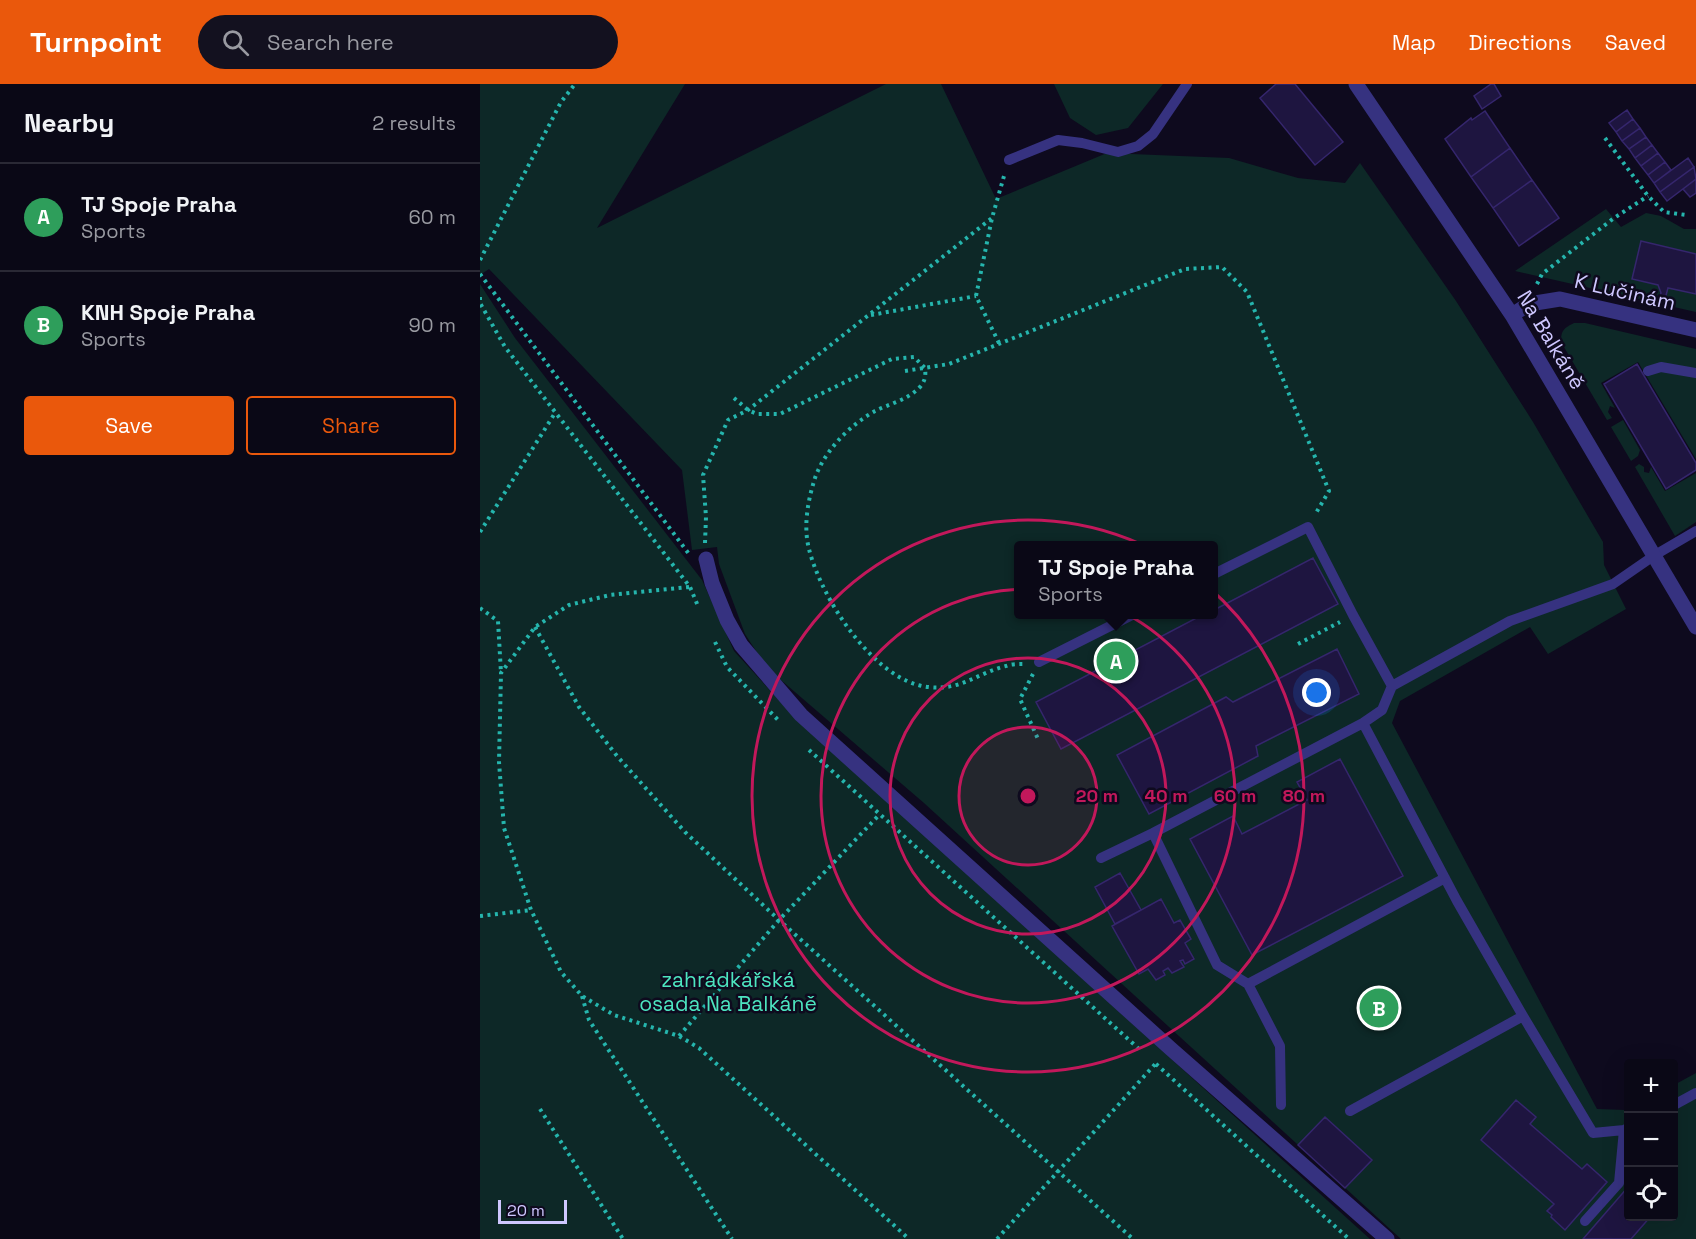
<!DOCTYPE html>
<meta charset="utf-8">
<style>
:root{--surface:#0a0816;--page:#13111f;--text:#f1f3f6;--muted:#999aa1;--line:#2a2935;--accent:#ea580c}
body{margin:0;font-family:"Space Grotesk",sans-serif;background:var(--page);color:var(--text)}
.controls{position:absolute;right:18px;bottom:18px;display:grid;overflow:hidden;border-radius:6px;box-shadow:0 6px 24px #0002}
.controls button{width:54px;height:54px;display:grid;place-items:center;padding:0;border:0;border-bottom:2px solid var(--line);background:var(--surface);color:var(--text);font:30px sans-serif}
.scale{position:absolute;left:18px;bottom:15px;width:69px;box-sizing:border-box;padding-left:6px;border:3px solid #cec7ff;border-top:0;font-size:16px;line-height:21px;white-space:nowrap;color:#cec7ff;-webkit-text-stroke:4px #0e0a1e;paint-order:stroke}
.you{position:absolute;left:837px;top:609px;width:21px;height:21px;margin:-15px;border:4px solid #fff;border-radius:50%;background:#1a73e8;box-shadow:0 0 0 9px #1a73e833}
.badge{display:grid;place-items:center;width:39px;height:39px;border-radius:50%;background:var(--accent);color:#fff;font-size:20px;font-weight:700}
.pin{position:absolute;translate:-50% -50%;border:3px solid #fff;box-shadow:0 2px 6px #0006}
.popup{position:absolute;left:534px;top:457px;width:204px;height:78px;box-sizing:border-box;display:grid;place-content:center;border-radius:6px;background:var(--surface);filter:drop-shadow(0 2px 4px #0005);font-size:20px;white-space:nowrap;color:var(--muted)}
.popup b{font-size:22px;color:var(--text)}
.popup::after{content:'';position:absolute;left:50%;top:100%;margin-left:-12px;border:12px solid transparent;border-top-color:var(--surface)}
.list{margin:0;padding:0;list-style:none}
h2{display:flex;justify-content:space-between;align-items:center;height:78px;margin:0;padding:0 24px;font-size:26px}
h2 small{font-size:20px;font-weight:400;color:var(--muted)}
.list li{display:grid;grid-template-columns:39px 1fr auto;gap:18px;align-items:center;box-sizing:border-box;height:108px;padding:0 24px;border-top:2px solid var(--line)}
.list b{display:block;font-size:22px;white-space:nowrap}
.list p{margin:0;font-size:20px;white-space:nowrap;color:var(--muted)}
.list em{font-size:20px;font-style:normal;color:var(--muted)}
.actions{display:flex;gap:12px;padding:18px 24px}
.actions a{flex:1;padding:14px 0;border:2px solid var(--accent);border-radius:6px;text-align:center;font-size:21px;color:var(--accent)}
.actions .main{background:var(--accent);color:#fff}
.icon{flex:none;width:33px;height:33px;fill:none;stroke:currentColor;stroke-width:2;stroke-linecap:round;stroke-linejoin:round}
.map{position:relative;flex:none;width:1216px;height:1155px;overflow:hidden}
header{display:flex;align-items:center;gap:36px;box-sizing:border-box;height:84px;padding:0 30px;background:var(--accent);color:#fff}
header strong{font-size:28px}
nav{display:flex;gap:33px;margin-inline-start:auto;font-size:21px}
.search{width:420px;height:54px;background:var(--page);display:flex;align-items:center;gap:15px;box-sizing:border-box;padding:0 21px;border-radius:33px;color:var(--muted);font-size:22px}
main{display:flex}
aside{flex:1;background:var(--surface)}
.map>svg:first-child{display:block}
.green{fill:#0d2827;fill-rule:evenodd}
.building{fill:#1e1540;stroke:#35266d;stroke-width:1.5}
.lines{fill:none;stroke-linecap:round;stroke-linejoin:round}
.path{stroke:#25b5ad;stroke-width:4;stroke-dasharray:3 4.5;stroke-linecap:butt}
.lane{stroke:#363280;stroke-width:10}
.street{stroke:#363280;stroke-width:15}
.ring{fill:none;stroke:#c2185b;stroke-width:3}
.labels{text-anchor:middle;stroke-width:5;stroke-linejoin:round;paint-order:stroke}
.street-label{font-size:21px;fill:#cec7ff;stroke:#0e0a1e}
.park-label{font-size:21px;fill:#4de5c0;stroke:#0e0a1e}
.centre{fill:#c2185b;stroke:#0e0a1e;stroke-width:3}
.ring-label{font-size:18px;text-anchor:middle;font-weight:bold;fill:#c2185b;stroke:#0e0a1e;stroke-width:5;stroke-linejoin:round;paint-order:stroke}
</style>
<header>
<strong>Turnpoint</strong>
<div class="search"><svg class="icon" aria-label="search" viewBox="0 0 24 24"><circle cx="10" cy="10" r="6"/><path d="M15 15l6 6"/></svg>Search here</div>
<nav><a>Map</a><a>Directions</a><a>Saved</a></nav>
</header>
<main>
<aside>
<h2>Nearby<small>2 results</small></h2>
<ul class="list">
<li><span class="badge" style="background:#2e9e5b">A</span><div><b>TJ Spoje Praha</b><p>Sports</p></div><em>60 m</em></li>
<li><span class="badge" style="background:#2e9e5b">B</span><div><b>KNH Spoje Praha</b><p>Sports</p></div><em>90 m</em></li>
</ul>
<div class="actions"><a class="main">Save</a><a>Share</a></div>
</aside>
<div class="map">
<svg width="1216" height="1155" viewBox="0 0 1216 1155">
<rect width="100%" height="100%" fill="#0e0a1e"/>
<!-- green -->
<path class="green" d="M0 0H205L117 144 406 0H461L516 115 627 69 749 74 818 94 865 99 880 79 976 217 1053 338 1123 458 1124 481 1146 525 1068 570 1050 543 920 617 912 639 1117 1025 1145 1026 1148 1024V1132H1194V1001L1216 989V1155H921L444 719 287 584 265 550 239 480 237 463 212 466 202 386 9 185 0 191ZM538 462H734V530H538Z
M574 0H683L648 44 616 51 590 34Z
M1126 125 1141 143 1166 129 1181 132 1204 145H1216V170L1152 195 1178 201 1181 209 1178 217 1183 219 1188 204 1216 210V228L1035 187Z
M0 200 35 254 222 496 254 567 318 637 890 1155H0Z
M1094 239H1105L1216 265V375L1158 278 1121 299 1135 324 1130 322 1128 328 1132 334 1127 336 1081 258C1081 246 1084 244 1094 239Z
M1143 336 1160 366 1158 372 1151 377 1131 343Z
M1159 380 1164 383V388L1169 389 1171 383 1185 407 1216 389V438L1195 452 1155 383Z"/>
<!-- building -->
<path class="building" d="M796 0H815L863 58 835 81 780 14Z
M1011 0H1014L1021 12 1002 25 994 12Z
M1147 26 1153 35 1136 48 1129 39Z
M1005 27 1030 64 991 93 965 55 991 34 992 36Z
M1153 35 1160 44 1142 57 1136 48Z
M1160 44 1166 53 1149 65 1142 57Z
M1166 53 1172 61 1155 74 1149 65Z
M1172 61 1178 69 1161 82 1155 74Z
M1030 64 1052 96 1013 124 991 93Z
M1178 69 1185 78 1168 91 1161 82Z
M1208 74 1214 83 1180 108 1174 99Z
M1185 78 1191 86 1174 99 1168 91Z
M1214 83 1216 95 1187 117 1180 108Z
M1216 95V109L1210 113 1203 105Z
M1052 96 1079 134 1039 162 1013 124Z
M1161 157 1216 170V210L1188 204 1184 219 1178 218 1181 209 1178 201 1152 195Z
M1157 280 1216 379V386L1186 405 1124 300Z
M833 474 858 520 581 665 556 618 724 530H734V526Z
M857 565 879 610 776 662 778 672 669 730 637 671 746 613 753 618Z
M860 675 923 792 772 871 710 755 753 732 762 750 827 716 817 698Z
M640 789 661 826 635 840 615 803Z
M681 815 694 839 700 836 711 855 705 859 714 875 705 880 703 876 700 877 704 883 692 889 688 884 683 887 685 891 676 896 668 885 659 890 632 842Z
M1036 1016 1056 1033 1050 1040 1102 1085 1107 1080 1127 1098 1085 1146 1071 1133 1072 1131 1067 1127 1074 1120 1001 1056Z
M845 1033 892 1076 865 1104 818 1061Z
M1148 1103V1132H1171L1151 1155H1103Z"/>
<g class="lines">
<!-- path -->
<path class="path" d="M1125 54 1168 112 1184 128 1206 131
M0 176 81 18 95 0
M0 190 209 470
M1057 200 1062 190 1134 134 1168 112
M0 213V219L25 263 210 503 218 522
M391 231 496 212
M519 259 496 212 512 134 524 92
M425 287 469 280 705 185 742 183 767 208 849 407 836 429
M254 314 268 326 277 330H300L412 275 434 273 445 284C446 292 445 298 439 304 427 316 409 320 395 327 370 341 345 366 335 394 328 416 323 442 329 465 341 514 394 597 448 603 481 607 497 589 526 582 531 580 538 580 544 580
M0 448 75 329
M225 459 226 433 223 391 248 336 268 326 512 134
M209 503 130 511 89 521 55 543 21 589 19 678 24 744 51 826 81 888 102 912 134 931 199 952 219 964 429 1155
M0 524 18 537 21 589
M55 543 99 623 137 672 205 748 299 836 653 1155
M235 558 247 583 300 638
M818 560 860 538
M553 590 540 615 558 655
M329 666 659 965
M0 832 51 826
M102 912 109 936 252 1155
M199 952 299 836 400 730
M676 980 869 1155
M60 1025 143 1155
M517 1155 677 978"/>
<!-- lane -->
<path class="lane" d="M529 76 578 56 602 59 638 68 658 62 673 50 707 0
M1168 287 1181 283 1216 289
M559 578 654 530
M912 602 1030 537 1133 500 1175 471 1216 447
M883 639 977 817 1043 932 1113 1049 1144 1046 1148 1044
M673 749 737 881 768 900 800 962 801 1021
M621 774 673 749 883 639 902 626 912 602 873 531 828 443 734 490
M768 900 965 794
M1194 1021 1216 1009
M870 1027 1043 932
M1105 1137 1139 1099 1144 1046"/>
<!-- street -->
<path class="street" d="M876 0 1032 231 1216 543
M1032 231 1049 220 1080 215 1216 246
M226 475 232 499 247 536 261 561 321 631 691 965 907 1155"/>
</g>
<!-- distance rings -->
<circle cx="548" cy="712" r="69" fill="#c2185b" fill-opacity=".12"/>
<g class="ring">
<circle cx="548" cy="712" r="69"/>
<circle cx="548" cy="712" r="138"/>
<circle cx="548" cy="712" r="207"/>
<circle cx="548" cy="712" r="276"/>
</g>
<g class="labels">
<!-- street labels -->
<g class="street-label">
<text transform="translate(1145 208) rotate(13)" y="7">K Lučinám</text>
<text transform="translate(1071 256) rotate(59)" y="7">Na Balkáně</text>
</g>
<!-- park labels -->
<g class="park-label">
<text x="248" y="903">zahrádkářská<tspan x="248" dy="24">osada Na Balkáně</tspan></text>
</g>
</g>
<circle cx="548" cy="712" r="9" class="centre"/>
<g class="ring-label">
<text x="617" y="718">20 m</text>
<text x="686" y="718">40 m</text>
<text x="755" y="718">60 m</text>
<text x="824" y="718">80 m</text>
</g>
</svg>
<div class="controls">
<button>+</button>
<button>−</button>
<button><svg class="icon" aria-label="locate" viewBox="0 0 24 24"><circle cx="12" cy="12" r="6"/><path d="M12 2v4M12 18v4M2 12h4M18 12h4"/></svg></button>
</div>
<div class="scale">20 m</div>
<div class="you"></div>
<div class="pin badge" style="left:636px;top:577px;background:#2e9e5b">A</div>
<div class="popup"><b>TJ Spoje Praha</b>Sports</div>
<div class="pin badge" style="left:899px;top:924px;background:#2e9e5b">B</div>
</div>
</main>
